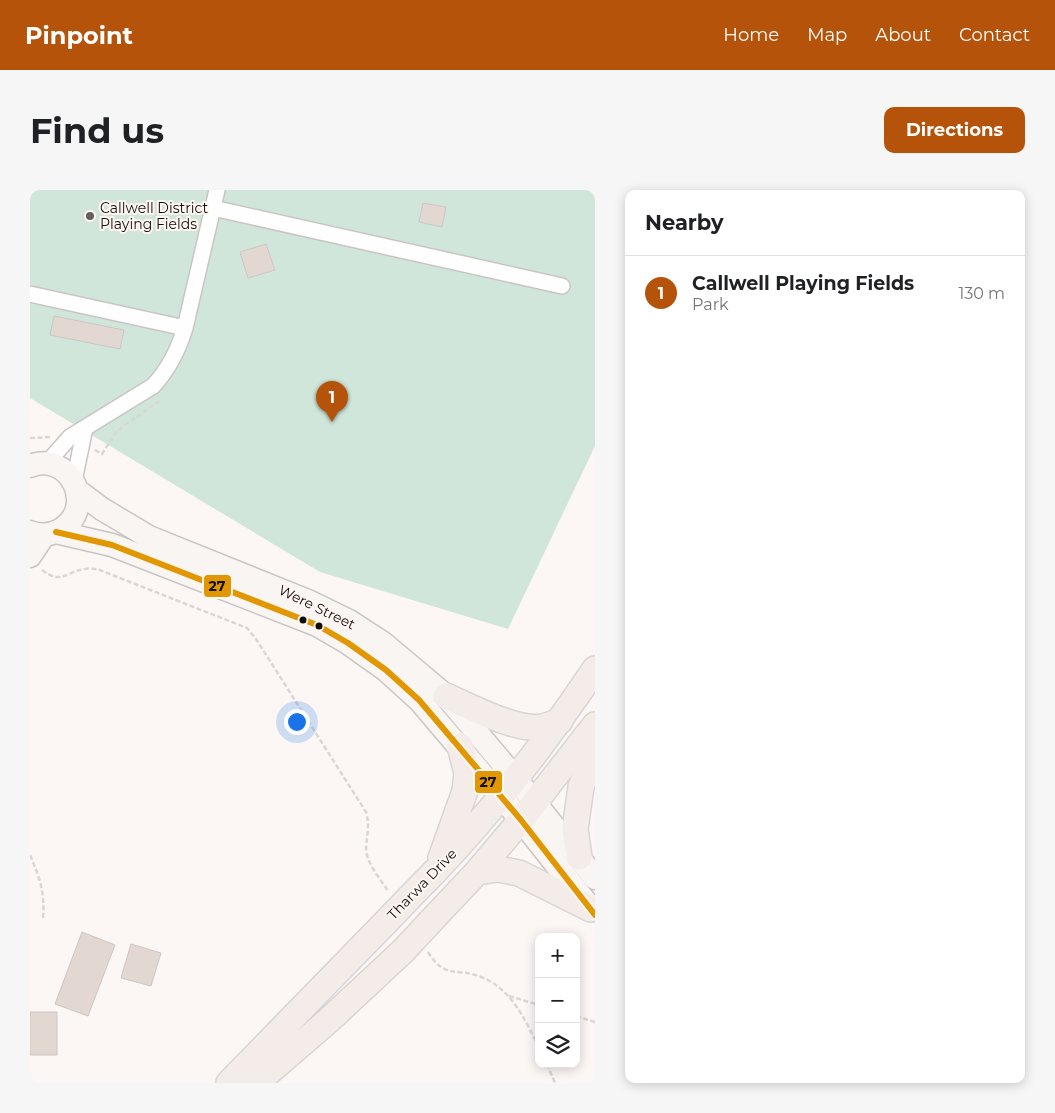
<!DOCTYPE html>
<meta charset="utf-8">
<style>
:root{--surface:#fff;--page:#f6f6f6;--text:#202124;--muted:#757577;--line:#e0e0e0;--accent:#b45309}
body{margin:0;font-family:Montserrat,sans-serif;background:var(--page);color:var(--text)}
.controls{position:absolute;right:15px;bottom:15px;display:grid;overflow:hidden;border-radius:10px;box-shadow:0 2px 12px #0003}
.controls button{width:45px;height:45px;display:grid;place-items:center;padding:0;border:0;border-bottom:1px solid var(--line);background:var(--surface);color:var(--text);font:25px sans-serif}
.you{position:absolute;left:266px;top:531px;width:18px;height:18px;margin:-12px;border:4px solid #fff;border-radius:50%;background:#1a73e8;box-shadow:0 0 0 8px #1a73e833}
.badge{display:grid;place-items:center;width:32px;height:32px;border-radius:50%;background:var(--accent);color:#fff;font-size:16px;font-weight:700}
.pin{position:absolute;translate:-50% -41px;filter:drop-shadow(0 1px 2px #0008)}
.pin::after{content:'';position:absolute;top:26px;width:18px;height:15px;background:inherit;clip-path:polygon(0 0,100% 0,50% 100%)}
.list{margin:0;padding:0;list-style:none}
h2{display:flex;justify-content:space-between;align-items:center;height:65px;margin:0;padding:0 20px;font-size:21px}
h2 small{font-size:16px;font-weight:400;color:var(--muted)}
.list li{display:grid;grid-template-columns:32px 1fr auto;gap:15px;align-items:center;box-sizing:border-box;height:75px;padding:0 20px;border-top:1px solid var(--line)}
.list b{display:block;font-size:19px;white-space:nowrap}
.list p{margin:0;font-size:16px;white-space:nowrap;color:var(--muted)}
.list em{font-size:16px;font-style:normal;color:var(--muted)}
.icon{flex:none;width:28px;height:28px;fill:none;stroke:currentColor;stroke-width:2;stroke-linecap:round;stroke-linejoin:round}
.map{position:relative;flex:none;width:565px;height:893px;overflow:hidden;border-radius:10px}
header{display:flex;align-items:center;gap:30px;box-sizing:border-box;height:70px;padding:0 25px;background:var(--accent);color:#fff}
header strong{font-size:24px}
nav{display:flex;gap:28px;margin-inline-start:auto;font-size:18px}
.intro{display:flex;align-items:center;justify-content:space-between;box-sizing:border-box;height:120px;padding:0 30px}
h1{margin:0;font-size:35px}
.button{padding:12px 22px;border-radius:10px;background:var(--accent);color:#fff;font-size:18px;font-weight:700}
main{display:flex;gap:30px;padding:0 30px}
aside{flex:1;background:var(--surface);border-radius:10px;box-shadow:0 2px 12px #0003}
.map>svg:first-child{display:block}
.green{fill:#d0e6da}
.building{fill:#e3d7d1;stroke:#ccc7c4}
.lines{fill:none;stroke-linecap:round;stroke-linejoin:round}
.street-casing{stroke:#c9c5c3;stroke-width:18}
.secondary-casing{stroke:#c9c5c3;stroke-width:25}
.primary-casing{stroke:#d8d5d4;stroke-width:28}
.path{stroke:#d8d7d6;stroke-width:2.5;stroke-dasharray:5 2.5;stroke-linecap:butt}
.street{stroke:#fffefe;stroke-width:15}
.secondary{stroke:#f9f5f3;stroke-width:22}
.primary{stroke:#f4ece9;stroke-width:25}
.primary-bridge-casing{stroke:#d8d5d4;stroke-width:28;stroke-linecap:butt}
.primary-bridge{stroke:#f4ece9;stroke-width:25}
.bus-1-casing{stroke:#fff6f2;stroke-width:10}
.bus-1{stroke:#e09701;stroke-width:6}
.poi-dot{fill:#645f5d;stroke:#fff6f2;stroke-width:2}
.bus-dot{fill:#120d0b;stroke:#fff6f2;stroke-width:2}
.labels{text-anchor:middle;stroke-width:4;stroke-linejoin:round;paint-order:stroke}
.poi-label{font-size:14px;fill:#120d0b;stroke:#fff6f2;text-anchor:start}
.street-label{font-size:14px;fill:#120d0b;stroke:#fff6f2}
.line-badge{stroke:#fff6f2;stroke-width:2}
.pale-badge-label{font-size:14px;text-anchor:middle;font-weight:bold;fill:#111}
</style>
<header>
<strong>Pinpoint</strong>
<nav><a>Home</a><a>Map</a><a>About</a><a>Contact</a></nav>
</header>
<div class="intro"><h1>Find us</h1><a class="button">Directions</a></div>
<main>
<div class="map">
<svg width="565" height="893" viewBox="0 0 565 893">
<rect width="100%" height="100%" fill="#fcf7f5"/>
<!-- green -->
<path class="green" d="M0 0H565V256L478 439 290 382 0 208Z"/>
<!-- building -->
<path class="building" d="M393 13 416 17 412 37 389 32Z
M236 54 245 80 218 88 210 62Z
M24 126 94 140 90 159 20 145Z
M52 742 85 755 58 826 25 814Z
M101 754 131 763 121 796 91 788Z
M0 822H27V865H0Z"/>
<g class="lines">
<defs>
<path id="street" d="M183 18 532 96
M0 104 155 138
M17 273 40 247 123 196C139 179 148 161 155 138L187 0
M44 291 55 238"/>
<path id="secondary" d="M0 276C40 260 68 318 30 340 21 345 10 346 0 342
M48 301 72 319 119 347 278 411 319 431 353 453 416 506 486 589 565 688
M26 342 82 355 287 435 318 453 356 480 389 510 491 630 562 720
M0 366 14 345"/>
<path id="primary" d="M416 506C439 516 486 541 511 537 518 536 524 533 530 531
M549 667 545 639 551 597 565 560
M411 668 435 601 437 583 430 556
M447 682 468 679 489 683 561 719
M379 708C450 638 510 561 565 479
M400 732 447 682 491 630 565 535
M199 893 354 734
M226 893 298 831 373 761"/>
</defs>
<!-- street casing -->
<use href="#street" class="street-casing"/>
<!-- secondary casing -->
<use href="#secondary" class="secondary-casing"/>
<!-- primary casing -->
<use href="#primary" class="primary-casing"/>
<!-- path -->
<path class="path" d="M0 248 21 247
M65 260 72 264 85 244 95 235 131 210
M12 380C32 395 35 382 55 379 58 378 63 379 67 379L217 438 226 449 336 622C340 637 337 643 336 658 336 673 350 688 358 701
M0 665C10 688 15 703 13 729
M398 762C415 790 427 777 451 787 481 798 496 831 509 858
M479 806 509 815
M546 826 565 832
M517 874 525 893"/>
<!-- street -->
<use href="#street" class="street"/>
<!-- secondary -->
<use href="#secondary" class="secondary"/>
<!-- primary -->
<use href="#primary" class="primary"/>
<defs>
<path id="primary-bridge" d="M354 734 379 708
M373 761 400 732"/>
</defs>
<!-- primary-bridge casing -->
<use href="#primary-bridge" class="primary-bridge-casing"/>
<!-- primary-bridge -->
<use href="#primary-bridge" class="primary-bridge"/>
<defs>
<path id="bus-1" d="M26 342 82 355 287 435 318 453 356 480 389 510 491 630 565 725"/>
</defs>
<!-- bus-1 casing -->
<use href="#bus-1" class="bus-1-casing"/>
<!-- bus-1 -->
<use href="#bus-1" class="bus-1"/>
</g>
<!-- markers -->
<circle class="poi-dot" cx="60" cy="26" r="5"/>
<g class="bus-dot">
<circle cx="273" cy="430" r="4.5"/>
<circle cx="289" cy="436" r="4.5"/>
</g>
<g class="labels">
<!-- poi labels -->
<g class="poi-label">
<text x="70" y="23">Callwell District<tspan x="70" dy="16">Playing Fields</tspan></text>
</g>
<!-- street labels -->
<g class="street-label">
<text transform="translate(287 417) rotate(26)" y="5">Were Street</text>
<text transform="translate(392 694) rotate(-46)" y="5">Tharwa Drive</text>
</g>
</g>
<g class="line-badge">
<rect x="173" y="384" width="29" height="24" rx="5" fill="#e09701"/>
<rect x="444" y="580" width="29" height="24" rx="5" fill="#e09701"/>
</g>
<g class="pale-badge-label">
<text x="187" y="401">27</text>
<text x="458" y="597">27</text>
</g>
</svg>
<div class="controls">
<button>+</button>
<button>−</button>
<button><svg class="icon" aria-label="layers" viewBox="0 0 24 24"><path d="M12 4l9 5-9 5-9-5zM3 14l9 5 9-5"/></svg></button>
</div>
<div class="you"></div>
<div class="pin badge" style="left:302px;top:232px">1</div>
</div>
<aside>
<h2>Nearby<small></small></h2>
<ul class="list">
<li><span class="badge">1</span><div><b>Callwell Playing Fields</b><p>Park</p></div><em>130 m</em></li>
</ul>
</aside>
</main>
